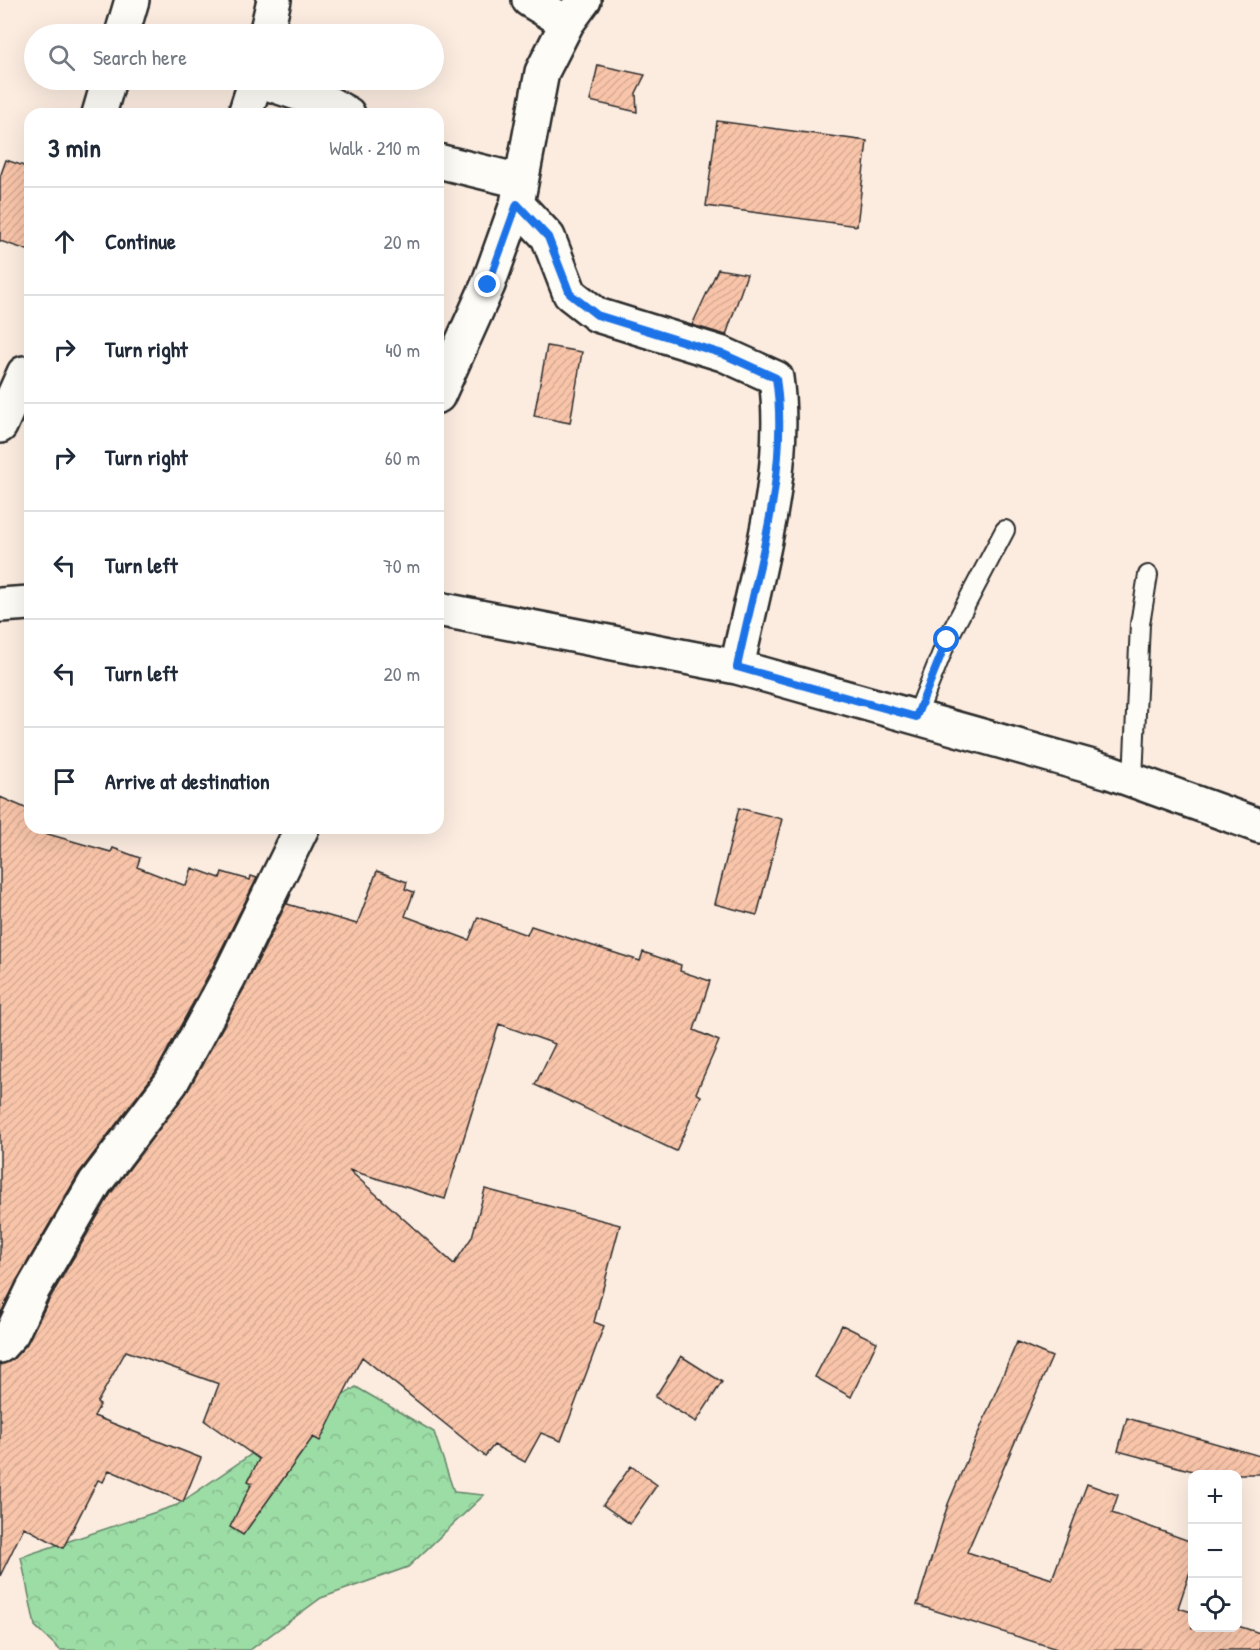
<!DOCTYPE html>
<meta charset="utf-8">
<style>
:root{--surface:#fff;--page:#f6f6f7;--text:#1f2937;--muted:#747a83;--line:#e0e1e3}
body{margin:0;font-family:"Patrick Hand",sans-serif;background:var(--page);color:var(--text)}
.controls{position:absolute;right:18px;bottom:18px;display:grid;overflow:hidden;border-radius:12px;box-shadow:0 6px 24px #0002}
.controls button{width:54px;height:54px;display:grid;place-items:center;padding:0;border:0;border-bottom:2px solid var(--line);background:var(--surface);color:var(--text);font:30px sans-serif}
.stop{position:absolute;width:18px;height:18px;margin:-14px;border:4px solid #1a73e8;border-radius:50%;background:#fff}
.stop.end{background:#1a73e8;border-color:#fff;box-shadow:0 2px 6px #0008}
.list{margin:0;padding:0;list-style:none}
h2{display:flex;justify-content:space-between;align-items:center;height:78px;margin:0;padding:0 24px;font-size:26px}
h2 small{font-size:20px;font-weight:400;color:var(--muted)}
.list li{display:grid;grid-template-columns:39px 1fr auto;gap:18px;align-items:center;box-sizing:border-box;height:108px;padding:0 24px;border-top:2px solid var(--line)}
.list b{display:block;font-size:22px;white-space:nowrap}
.list em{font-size:20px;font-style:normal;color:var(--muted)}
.icon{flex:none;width:33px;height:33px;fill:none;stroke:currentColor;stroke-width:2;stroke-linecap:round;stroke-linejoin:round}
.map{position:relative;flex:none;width:1260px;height:1650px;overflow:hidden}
.search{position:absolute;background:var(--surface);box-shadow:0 6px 24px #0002;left:24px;top:24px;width:420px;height:66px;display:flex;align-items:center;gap:15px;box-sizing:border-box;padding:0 21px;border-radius:33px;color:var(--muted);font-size:22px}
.panel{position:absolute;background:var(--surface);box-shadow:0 6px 24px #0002;left:24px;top:108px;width:420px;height:726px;border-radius:18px}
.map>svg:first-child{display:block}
.forest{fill:url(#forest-crowns);stroke:#648468;stroke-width:1.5}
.building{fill:url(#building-hatch);stroke:#2b2b2b;stroke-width:1.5}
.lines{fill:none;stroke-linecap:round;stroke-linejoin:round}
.service-casing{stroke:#2b2b2b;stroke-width:22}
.minor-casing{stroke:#2b2b2b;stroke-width:38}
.service{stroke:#fdfcf7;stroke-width:18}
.minor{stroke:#fdfcf7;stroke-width:33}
.route{stroke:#1a73e8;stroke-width:8}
</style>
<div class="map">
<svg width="1260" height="1650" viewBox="0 0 1260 1650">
<defs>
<pattern id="forest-crowns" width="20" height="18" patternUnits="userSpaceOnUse" patternTransform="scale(1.5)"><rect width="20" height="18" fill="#9cdca5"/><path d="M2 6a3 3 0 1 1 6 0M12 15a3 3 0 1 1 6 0" fill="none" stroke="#87bd8e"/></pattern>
<pattern id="building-hatch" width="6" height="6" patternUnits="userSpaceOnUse" patternTransform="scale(1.5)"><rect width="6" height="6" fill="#f9c5aa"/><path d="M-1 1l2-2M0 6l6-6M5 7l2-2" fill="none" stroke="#d6a992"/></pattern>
</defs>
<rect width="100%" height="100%" fill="#fcece0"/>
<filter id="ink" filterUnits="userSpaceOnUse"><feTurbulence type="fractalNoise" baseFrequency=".0167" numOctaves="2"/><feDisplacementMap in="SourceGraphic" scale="12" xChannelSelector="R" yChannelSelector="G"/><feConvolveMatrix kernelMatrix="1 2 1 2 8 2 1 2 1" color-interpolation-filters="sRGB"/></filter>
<g filter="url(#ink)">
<!-- forest -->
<path class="forest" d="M356 1387 434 1432 454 1492 484 1495 408 1567 321 1598 250 1650H60L35 1626 21 1557 177 1505 269 1442Z"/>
<!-- building -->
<path class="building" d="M598 65 645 75 636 93 637 112 590 101Z
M717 121 867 141 857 226 706 206Z
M6 160 30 168V251L0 241V177Z
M718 269 747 274 726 335 692 325Z
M547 346 582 352 570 423 534 416Z
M0 797 30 810V829L111 852 113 848 140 858 137 867 186 886 192 868 220 878 222 872 250 880 251 876 257 878 212 968 155 1073 79 1173 17 1280 0 1315Z
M739 808 782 819 757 915 715 904Z
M377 871 407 882 405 889 414 892 405 916 469 940 478 917 527 935 531 926 640 961 643 952 681 965 680 971 710 981 694 1030 719 1041 696 1093 701 1096 676 1151 535 1085 555 1044 499 1024 445 1199 349 1170 454 1264 472 1237 485 1189 620 1225 594 1322 604 1326 561 1441 541 1433 525 1462 494 1445 485 1456 362 1357 320 1441 313 1437 243 1535 230 1527 252 1483 248 1481 259 1459 205 1421 219 1384 126 1351 97 1403 100 1405 94 1416 201 1458 183 1502 109 1470 103 1482 98 1480 63 1548 24 1527 0 1576V1364L13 1359 26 1345 50 1298 111 1193 187 1092 246 985 291 894 287 904 357 924Z
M842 1325 877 1342 851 1397 815 1377Z
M1017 1342 1052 1357 967 1552 1052 1579 1087 1484 1118 1495 1112 1513 1192 1542V1566L1178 1608 1192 1612V1628L1238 1626 1260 1633V1650H1060L917 1605 948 1504Z
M681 1356 722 1382 696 1422 655 1397Z
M1127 1418 1260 1456V1474H1204L1118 1451Z
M631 1466 657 1485 630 1524 603 1505Z"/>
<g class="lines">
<defs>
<path id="service" d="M916 717 947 640 1005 530
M1133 779 1140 624 1148 575"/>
<path id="minor" d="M529 0 567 23
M122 34 132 0
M266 34 274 0
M258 80 330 104 348 114
M99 114 109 80
M245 114 256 80
M438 161 520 181
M517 204 548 237 570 294 597 315 723 354 776 378C789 471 756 576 737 667
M438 396 488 285 517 204 542 72 567 23 584 0
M0 426 24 373 30 374
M0 605 30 603
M438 609 737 667 1110 772 1260 826
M0 1346 12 1333 33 1289 95 1183 171 1083 229 977 302 828"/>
</defs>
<!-- service casing -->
<use href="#service" class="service-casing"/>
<!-- minor casing -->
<use href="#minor" class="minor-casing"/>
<!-- service -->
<use href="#service" class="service"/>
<!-- minor -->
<use href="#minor" class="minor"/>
</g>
</g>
<g class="lines" filter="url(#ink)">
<!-- route -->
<path class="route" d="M488 285 517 204 548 237 570 294 597 315 723 354 776 378C790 471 756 576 737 667L916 717 947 640"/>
</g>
</svg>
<div class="controls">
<button>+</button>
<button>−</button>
<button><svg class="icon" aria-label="locate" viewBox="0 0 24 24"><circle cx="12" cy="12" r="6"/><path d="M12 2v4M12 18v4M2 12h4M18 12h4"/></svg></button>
</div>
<div class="stop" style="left:947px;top:640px"></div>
<div class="stop end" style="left:488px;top:285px"></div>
<div class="search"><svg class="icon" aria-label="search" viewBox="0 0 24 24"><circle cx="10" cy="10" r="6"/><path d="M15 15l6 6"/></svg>Search here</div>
<section class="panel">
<h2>3 min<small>Walk · 210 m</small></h2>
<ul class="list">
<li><svg class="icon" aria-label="ahead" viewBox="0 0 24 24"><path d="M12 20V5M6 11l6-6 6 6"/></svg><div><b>Continue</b></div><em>20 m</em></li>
<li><svg class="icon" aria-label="right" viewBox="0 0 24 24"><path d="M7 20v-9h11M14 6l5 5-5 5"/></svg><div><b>Turn right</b></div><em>40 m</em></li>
<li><svg class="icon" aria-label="right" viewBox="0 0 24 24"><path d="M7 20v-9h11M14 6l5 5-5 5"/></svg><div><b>Turn right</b></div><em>60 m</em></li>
<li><svg class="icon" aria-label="left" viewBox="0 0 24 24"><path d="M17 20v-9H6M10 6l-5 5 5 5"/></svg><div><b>Turn left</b></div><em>70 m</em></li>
<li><svg class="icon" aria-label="left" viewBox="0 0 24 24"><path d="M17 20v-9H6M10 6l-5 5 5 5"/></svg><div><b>Turn left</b></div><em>20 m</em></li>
<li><svg class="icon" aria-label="arrive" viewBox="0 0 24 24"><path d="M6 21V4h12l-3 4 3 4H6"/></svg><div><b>Arrive at destination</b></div></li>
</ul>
</section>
</div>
